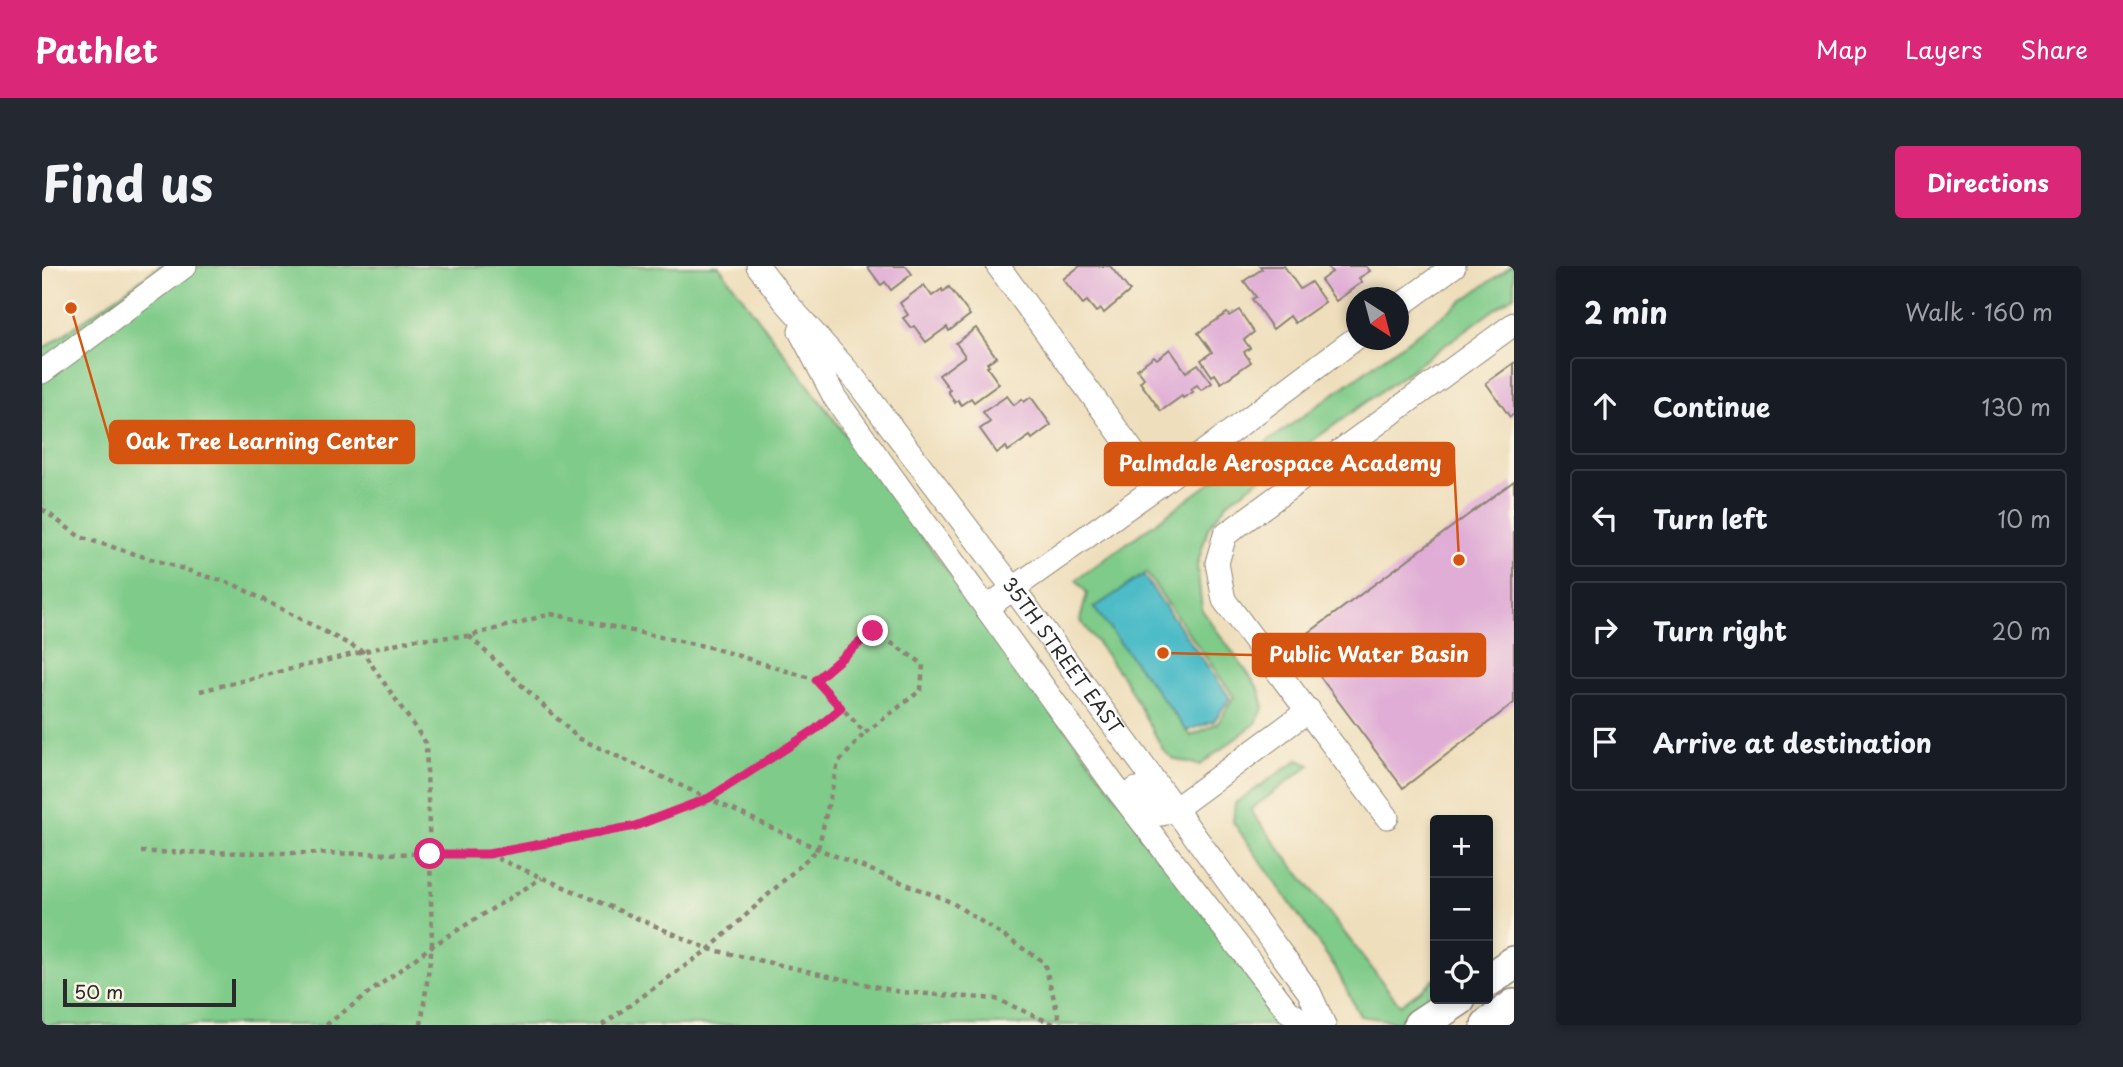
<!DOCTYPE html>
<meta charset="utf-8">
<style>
:root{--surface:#171b24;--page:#242831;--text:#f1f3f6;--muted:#9ea1a6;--line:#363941;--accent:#db2777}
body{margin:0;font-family:"Playpen Sans",sans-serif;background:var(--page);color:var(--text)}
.controls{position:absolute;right:21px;bottom:21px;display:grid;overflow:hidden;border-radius:7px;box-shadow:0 4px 10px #0003}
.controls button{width:63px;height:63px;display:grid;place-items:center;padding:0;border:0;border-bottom:2px solid var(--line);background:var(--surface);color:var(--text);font:35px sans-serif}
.compass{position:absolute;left:1304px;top:21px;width:63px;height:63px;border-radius:50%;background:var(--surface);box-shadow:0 4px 10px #0003;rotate:144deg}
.scale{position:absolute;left:21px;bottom:18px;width:173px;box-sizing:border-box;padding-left:7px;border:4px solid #2b2b2b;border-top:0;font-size:19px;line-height:24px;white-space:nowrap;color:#2b2b2b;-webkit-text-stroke:5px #fcf5e5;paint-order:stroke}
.stop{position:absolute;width:21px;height:21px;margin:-16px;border:5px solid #db2777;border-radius:50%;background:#fff}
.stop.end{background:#db2777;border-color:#fff;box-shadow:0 2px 7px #0008}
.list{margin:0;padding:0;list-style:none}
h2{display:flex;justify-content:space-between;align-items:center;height:91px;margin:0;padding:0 28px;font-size:30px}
h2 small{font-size:23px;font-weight:400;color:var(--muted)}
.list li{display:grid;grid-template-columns:46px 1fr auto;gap:21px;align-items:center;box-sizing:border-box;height:98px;margin:0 14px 14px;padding:0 14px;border:2px solid var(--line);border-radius:7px}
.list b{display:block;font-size:26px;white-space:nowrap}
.list em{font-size:23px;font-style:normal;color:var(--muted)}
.icon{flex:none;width:38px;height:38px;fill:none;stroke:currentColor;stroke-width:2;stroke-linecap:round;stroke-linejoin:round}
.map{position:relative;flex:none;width:1472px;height:759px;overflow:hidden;border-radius:7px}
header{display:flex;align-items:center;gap:42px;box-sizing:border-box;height:98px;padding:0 35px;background:var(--accent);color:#fff}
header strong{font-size:33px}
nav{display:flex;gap:38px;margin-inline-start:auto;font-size:24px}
.intro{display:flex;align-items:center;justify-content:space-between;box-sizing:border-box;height:168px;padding:0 42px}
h1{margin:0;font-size:49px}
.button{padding:18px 32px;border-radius:7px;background:var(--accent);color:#fff;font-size:24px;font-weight:700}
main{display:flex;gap:42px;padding:0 42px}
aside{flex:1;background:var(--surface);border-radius:7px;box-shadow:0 4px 10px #0003}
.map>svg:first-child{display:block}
.green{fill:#7fcb89;stroke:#557b5a;stroke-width:2;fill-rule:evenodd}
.water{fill:#4ebcc7;stroke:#3c7479;stroke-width:2}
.building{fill:#e0add6}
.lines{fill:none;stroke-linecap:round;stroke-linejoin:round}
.minor-casing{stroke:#8c8474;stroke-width:25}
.highway-casing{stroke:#8c8474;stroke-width:36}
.path{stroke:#8c8474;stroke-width:4.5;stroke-dasharray:5 5;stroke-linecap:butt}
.minor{stroke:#fff;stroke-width:23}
.highway{stroke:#fff;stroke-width:33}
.route{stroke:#db2777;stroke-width:9}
.labels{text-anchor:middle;stroke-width:6;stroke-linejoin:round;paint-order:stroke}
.street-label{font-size:19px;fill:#2b2b2b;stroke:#fcf5e5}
.leader{fill:none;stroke:#d5540f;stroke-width:2.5}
.callout-dot{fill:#d5540f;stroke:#fcf5e5;stroke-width:2.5}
.callout{fill:#d5540f;stroke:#d5540f;stroke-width:2.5}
.callout-label{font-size:21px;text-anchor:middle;font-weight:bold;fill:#fff}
</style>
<header>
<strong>Pathlet</strong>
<nav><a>Map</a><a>Layers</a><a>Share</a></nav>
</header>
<div class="intro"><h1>Find us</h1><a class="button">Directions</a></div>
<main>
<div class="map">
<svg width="1472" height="759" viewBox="0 0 1472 759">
<rect width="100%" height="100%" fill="#fcf5e5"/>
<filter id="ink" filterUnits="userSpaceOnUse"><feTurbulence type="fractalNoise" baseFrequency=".0143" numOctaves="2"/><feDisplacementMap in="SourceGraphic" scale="14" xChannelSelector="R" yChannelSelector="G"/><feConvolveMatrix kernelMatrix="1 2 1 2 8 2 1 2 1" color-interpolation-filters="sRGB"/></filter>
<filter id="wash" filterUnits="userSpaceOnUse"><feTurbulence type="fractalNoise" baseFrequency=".00686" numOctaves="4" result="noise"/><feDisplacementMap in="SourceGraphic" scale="28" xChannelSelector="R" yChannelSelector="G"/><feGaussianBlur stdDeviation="1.57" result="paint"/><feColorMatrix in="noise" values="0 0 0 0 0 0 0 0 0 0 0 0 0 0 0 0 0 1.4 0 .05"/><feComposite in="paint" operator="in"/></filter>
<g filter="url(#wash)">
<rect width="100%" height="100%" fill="#eedebc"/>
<!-- green -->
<path class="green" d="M118 0H677L1246 759H0V84Z
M1469 0H1472V29L1186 236 1166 262 1155 300 1160 344 1217 423 1222 441 1214 457 1158 499 1132 493 1122 485 1083 414 1038 354 1045 327 1034 314ZM1104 307 1192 431 1176 457 1149 470 1053 343Z
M1256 494 1268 499 1208 544 1358 739 1393 713V729L1357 756 1318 750 1293 701 1191 556 1193 537Z"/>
<!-- water -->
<path class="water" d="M1101 309 1188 432 1172 455 1145 465 1052 342Z"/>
<g id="blocks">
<!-- building -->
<path class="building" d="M825 0H864L870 8 849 24 843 16 839 19Z
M1038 0H1068L1088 25 1062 47 1059 43 1054 46 1045 35 1041 38 1021 13Z
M1218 0H1242L1258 23 1269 16 1283 36 1253 57 1248 50 1231 63 1210 33 1214 31 1202 15 1220 3Z
M1285 0H1324L1328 5 1317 12 1320 16 1294 35 1279 14 1290 6Z
M882 19 890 30 900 23 901 26 907 21 928 49 907 65 905 61 884 76 872 60 869 62 861 52 866 49 858 37Z
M1197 44 1212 66 1202 74 1208 82 1202 86 1209 96 1179 117 1173 108 1170 110 1159 94 1170 86 1156 67 1185 47 1187 50Z
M934 62 954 91 945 97 947 100 945 101 957 118 932 136 929 132 919 139 916 134 913 137 906 125 908 124 897 109 923 90 914 77Z
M1128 83 1144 106 1156 98 1170 117 1159 124 1155 119 1149 123 1151 126 1141 132 1140 130 1119 145 1098 116 1102 112 1095 103 1112 90 1115 93Z
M1472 97V148L1468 151 1444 117Z
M965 130 972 139 980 133 982 136 989 131 1009 159 990 173 988 170 966 185 964 181 955 187 938 163 948 156 941 146Z
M1472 215V437L1361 522 1253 377Z"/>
</g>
</g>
<g filter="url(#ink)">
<use href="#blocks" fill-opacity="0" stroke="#8c8474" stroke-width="2"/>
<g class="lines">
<defs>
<g id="minor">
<path id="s1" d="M716 0 742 34 812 112 971 322 1267 726 1282 759"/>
<path d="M956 0 1116 220"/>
<path d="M1356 41 1412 0"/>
<path d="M758 65 793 132 1071 518 1246 745 1267 759"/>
<path d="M0 106 143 0"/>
<path d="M944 342 1116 220 1314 72"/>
<path d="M1094 523 1110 544 1120 548 1133 543 1267 444"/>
<path d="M1345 551 1182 334 1175 297 1183 269 1472 58"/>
</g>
<path id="highway" d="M1446 714 1472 697
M1378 759 1417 733
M1446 759 1472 740"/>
</defs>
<!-- minor casing -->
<use href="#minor" class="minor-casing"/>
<!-- highway casing -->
<use href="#highway" class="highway-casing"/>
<!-- path -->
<path class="path" d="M0 243 38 271 193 319 320 385 384 477 388 588 99 586
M427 370 536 472 776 583 909 636 1002 696 1019 759
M158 425 373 373 427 370 509 348 671 382 774 414 831 365 881 398 879 424 823 467 774 414
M446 588 593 560 667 532 774 463 799 441
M284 759 390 680 500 612
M379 759 390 680 388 588H445L667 683 858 726 954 733 1014 759
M560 759 667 683 776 583 796 497 823 467"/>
<!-- minor -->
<use href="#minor" class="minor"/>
<!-- highway -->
<use href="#highway" class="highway"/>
</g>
</g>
<g class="lines" filter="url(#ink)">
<!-- route -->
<path class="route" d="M388 588H446L593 560 667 532 774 463 799 442 774 414 831 365"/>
</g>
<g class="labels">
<!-- street labels -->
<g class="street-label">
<text dy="7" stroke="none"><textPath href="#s1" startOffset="495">35TH STREET EAST</textPath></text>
</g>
</g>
<!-- callouts -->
<path class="leader" d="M29 42L68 176M1417 294L1412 198M1121 387L1211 389"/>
<g class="callout-dot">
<circle cx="29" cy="42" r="7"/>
<circle cx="1417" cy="294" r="7"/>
<circle cx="1121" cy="387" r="7"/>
</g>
<g class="callout">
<rect x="68" y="155" width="304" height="42" rx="7"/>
<rect x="1063" y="177" width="349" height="42" rx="7"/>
<rect x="1211" y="368" width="232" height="42" rx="7"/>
</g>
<g class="callout-label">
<text x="220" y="183">Oak Tree Learning Center</text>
<text x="1238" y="205">Palmdale Aerospace Academy</text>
<text x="1327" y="396">Public Water Basin</text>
</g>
</svg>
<div class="controls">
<button>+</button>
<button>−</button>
<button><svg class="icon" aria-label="locate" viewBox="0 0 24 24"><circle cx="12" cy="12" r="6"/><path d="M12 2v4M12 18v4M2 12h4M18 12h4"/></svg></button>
</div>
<svg class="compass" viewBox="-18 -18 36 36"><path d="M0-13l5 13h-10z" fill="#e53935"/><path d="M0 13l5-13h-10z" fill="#9ea1a6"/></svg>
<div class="scale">50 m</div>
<div class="stop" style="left:388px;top:588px"></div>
<div class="stop end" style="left:831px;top:365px"></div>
</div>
<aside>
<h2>2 min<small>Walk · 160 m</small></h2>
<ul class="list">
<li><svg class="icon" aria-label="ahead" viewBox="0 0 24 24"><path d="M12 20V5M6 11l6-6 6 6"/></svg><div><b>Continue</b></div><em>130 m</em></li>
<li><svg class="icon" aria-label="left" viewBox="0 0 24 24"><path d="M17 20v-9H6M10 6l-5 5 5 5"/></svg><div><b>Turn left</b></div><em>10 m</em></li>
<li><svg class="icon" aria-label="right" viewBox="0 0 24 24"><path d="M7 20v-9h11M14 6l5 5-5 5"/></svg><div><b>Turn right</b></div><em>20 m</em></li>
<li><svg class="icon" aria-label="arrive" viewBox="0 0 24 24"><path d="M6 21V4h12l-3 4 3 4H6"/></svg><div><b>Arrive at destination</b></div></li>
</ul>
</aside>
</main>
